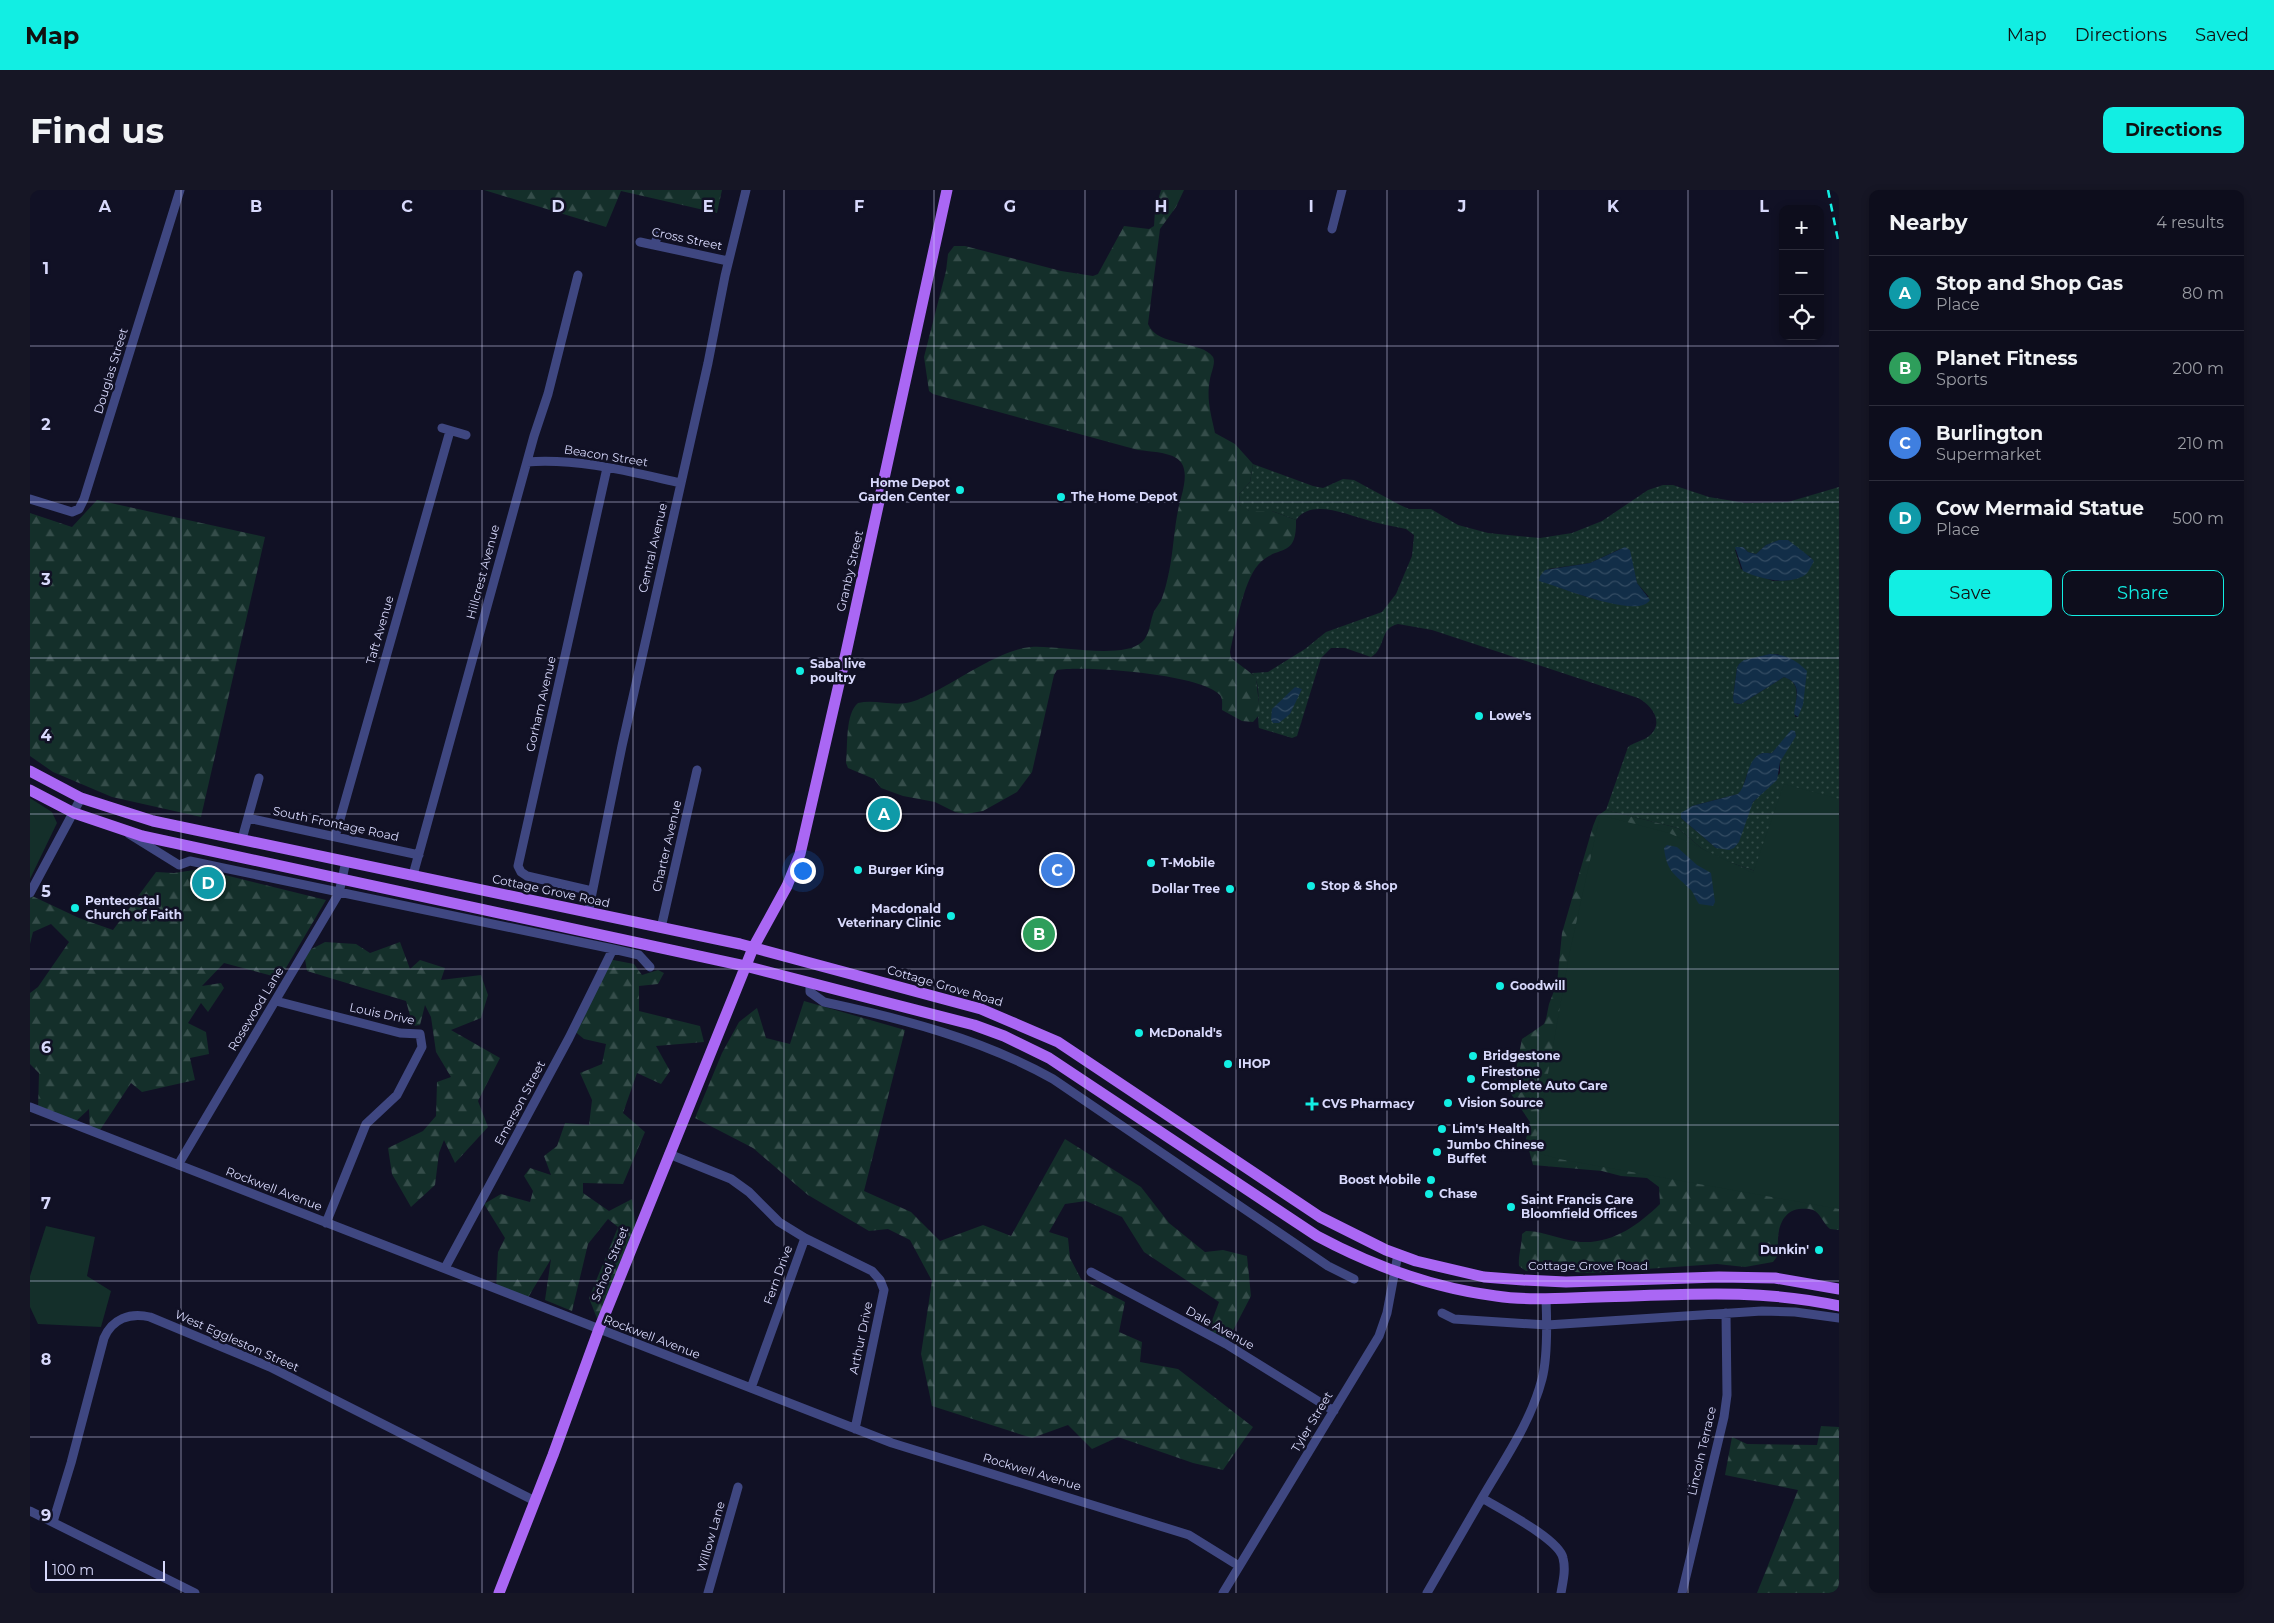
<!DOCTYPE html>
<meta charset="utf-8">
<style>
:root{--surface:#0d0d1c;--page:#161625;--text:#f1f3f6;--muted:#9a9ca3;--line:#2d2d3b;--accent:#12eee3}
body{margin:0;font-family:Montserrat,sans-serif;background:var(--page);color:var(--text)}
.controls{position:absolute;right:15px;top:15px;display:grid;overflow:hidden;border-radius:10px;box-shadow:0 2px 8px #0003}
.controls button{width:45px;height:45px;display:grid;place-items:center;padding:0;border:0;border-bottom:1px solid var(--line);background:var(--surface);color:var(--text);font:25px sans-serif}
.scale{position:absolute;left:15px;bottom:12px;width:120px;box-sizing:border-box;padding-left:5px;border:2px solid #d8d9fc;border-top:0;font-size:14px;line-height:18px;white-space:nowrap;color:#d8d9fc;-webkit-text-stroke:4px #111125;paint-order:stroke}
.you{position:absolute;left:772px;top:680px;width:18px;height:18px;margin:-12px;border:4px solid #fff;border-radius:50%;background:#1a73e8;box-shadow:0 0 0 8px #1a73e833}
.badge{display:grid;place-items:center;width:32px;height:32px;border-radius:50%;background:var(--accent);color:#fff;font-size:16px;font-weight:700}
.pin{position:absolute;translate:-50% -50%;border:2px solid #fff;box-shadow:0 1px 5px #0006}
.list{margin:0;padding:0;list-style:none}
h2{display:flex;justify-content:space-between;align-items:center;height:65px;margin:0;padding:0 20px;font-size:21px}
h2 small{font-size:16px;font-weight:400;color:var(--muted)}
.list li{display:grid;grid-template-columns:32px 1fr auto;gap:15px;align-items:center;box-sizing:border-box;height:75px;padding:0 20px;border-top:1px solid var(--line)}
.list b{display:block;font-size:19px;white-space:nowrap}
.list p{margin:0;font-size:16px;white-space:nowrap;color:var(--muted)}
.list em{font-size:16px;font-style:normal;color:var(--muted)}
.actions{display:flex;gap:10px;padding:15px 20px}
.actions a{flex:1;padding:11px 0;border:1px solid var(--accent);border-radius:10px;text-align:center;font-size:18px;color:var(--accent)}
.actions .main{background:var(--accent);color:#111}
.icon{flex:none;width:28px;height:28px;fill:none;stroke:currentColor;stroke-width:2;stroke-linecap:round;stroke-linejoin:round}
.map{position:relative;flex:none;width:1809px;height:1403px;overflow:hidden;border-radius:10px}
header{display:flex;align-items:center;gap:30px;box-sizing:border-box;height:70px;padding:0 25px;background:var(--accent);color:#111}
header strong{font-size:24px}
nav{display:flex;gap:28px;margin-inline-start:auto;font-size:18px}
.intro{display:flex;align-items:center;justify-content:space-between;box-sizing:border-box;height:120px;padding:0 30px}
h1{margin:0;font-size:35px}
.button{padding:12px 22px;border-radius:10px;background:var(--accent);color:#111;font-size:18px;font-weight:700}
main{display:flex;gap:30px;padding:0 30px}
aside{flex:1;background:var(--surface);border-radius:10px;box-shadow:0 2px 8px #0003}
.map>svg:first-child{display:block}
.grass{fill:url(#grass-dots);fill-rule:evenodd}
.forest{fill:url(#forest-firs)}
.park{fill:#142f2a}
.water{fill:url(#water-waves)}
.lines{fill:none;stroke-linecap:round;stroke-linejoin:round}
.minor{stroke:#3f4781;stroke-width:9}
.major{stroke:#aa67f4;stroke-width:11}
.rail{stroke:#12eee3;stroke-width:2.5;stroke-dasharray:8 6;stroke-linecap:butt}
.grid{fill:none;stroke:#d8d9fc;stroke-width:1;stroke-opacity:0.55}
.poi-dot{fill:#12eee3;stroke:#111125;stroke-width:2}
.labels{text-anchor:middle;stroke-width:5;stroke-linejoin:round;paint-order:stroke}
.street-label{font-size:12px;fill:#d8d9fc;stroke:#111125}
.poi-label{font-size:12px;font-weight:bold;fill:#d8d9fc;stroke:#111125;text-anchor:start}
.grid-label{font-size:16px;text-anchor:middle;font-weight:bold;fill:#d8d9fc;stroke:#111125;stroke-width:5;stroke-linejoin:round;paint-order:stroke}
</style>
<header>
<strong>Map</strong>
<nav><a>Map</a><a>Directions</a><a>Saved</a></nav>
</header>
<div class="intro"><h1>Find us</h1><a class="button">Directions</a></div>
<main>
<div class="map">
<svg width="1809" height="1403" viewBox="0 0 1809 1403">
<defs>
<pattern id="grass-dots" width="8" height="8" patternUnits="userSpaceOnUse" patternTransform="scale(1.25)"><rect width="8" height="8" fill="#142f2a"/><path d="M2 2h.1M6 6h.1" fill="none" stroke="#354d4a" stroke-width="1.8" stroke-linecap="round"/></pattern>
<pattern id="forest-firs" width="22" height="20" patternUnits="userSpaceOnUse" patternTransform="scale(1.25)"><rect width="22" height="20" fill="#142f2a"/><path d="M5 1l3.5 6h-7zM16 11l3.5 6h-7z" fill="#354d4a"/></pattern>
<pattern id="water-waves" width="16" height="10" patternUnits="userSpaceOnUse" patternTransform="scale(1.25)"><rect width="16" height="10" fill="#122e48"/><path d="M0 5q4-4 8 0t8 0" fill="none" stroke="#344c63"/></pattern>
</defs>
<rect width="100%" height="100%" fill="#111125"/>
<!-- grass -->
<path class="grass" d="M1223 274 1283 296 1293 298 1313 289 1324 290 1370 315 1379 319H1401L1428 335 1458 343 1510 348 1542 343 1572 331 1618 300 1633 295H1643L1679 307 1715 313 1758 312 1809 297V644L1743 687 1690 669 1671 658 1648 638 1576 620 1598 557C1604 552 1613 551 1619 546 1635 533 1622 515 1608 508L1402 440 1368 434C1349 438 1356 459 1341 467L1315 458H1301L1291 468 1267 546 1262 548 1229 538C1226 523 1233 495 1222 483L1238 482 1275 459 1296 442 1352 422 1366 404 1382 366 1384 345 1376 339C1363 336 1350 334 1337 330 1318 325 1281 308 1266 330L1242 321H1219L1214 319 1210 315 1209 304 1220 292ZM1750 350H1758L1769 361 1781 367 1762 390 1743 391 1711 379 1705 360 1713 357 1718 362 1726 364 1736 355ZM1590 359 1602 373 1607 393 1619 407 1592 415 1560 408 1528 397 1518 379 1560 373ZM1740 464H1748L1776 489 1768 527H1765C1764 510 1774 494 1754 487L1711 514H1707L1703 508 1707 478 1709 474 1714 471ZM1766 543 1750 572V583L1723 612 1686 658 1651 628 1662 616 1708 604 1712 600 1717 584 1732 563H1742L1750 554Z"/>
<!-- forest -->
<path class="forest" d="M454 0H692L687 23 591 1 576 37Z
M1131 0H1154L1146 17 1130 39 1118 134C1127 157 1171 150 1183 167 1186 172 1181 183 1180 189 1176 209 1181 224 1185 243L1205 254 1223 274 1220 292 1209 304 1210 315 1219 321H1242L1266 330C1267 371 1247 353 1228 375 1213 392 1205 440 1200 462L1201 468 1226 487 1230 524 1223 532 1212 531 1192 520C1192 515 1193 509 1190 505 1172 484 1054 475 1027 480L1024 485 1002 582 987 602 953 621 936 624 925 622 905 612 873 606 851 598 844 589 818 578 816 573C818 555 815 524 828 513 846 509 863 517 881 512 918 500 964 460 1001 457 1027 455 1093 470 1112 452 1119 446 1120 433 1123 424 1125 418 1130 414 1132 408 1135 400 1137 391 1139 382 1144 358 1144 332 1151 308 1163 265 1146 264 1108 260L903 204 899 201 894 167 916 81 918 64 924 56H935L1031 81 1063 86 1068 84 1094 36 1119 39 1124 36 1125 20Z
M67 310 235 347 171 627 82 607 23 582 0 566V323L42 337Z
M1576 620 1648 638 1671 658 1690 669 1743 687 1809 963V1040L1800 1039C1794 1034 1791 1025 1785 1021 1780 1018 1774 1019 1769 1019 1748 1022 1746 1048 1749 1064L1743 1072 1715 1077 1687 1074 1559 1083 1504 1079 1496 1081 1489 1076C1488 1065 1492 1056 1492 1044L1496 1041C1509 1041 1522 1046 1534 1049 1573 1060 1603 1040 1630 1014L1629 997 1617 988 1591 986 1572 981 1503 975 1496 949 1500 932 1481 904 1492 849 1514 834 1516 829 1519 814 1527 793 1532 743 1563 636 1567 626Z
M171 679 296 710 250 788 194 773 172 796 191 793 194 798 178 822 171 813 158 833 176 842 179 864 160 868 165 890 112 902 101 893 68 943 60 940 59 919 43 934 8 920 9 883 0 874V803L8 797 39 752 21 734 3 742 0 754V705L49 728 83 740 126 682 144 683Z
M295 752 326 754 340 763 370 752 380 779 390 770 415 778 411 790 451 785 458 805 451 828 421 840 470 868 448 911 458 937 425 973 414 950 409 963 405 995 381 1017 362 984 358 958 393 941 406 926 407 892 421 887 406 862 401 827 395 815 390 835 383 836 376 811 277 781 274 763Z
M578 769 604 774 612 785 628 780 634 783 628 794 609 796V821L670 836 674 852 626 856 640 881 631 894 607 883 593 923 615 942 593 994 553 993V1003L579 1021 602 1009 607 1046 568 1131 559 1108 588 1037 578 1029 558 1054 542 1121 515 1110 521 1069 496 1111 466 1099 468 1062 475 1048 454 1014 471 1004 500 1012 503 1001 494 986 500 978 521 985 514 966 527 956 535 933 559 935 562 910 550 883 572 874 576 854 554 849 543 840Z
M774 811 875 840 834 1001 881 1022 910 1051 953 1035 981 1046 1035 949 1111 997 1139 1033 1175 1062 1193 1060 1217 1066 1221 1106 1196 1154 1177 1144 1189 1112 1114 1062 1092 1027 1056 1011 1035 1014 1019 1042 1038 1048 1040 1068 1051 1089 1095 1112 1089 1142 1112 1152 1110 1172 1148 1179 1223 1237 1193 1280 1163 1273 1088 1247 1062 1259 1038 1235 1002 1248 902 1216 891 1164 902 1091 880 1050 858 1039 839 1041 778 1005 723 958 665 928 692 863 709 832 727 818 736 848 760 854Z
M1791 1236 1809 1237V1403H1727L1768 1300 1695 1285 1702 1247 1717 1254 1787 1255Z"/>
<!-- park -->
<path class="park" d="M1754 594 1809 609V1019L1529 969 1504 962 1540 761 1570 625 1639 643 1723 683Z
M0 608 22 622 27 633 0 689Z
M16 1036 65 1047 57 1086 81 1101 71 1137 8 1134 0 1117V1086Z"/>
<!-- water -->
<path class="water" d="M1749 350H1758C1763 354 1781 367 1784 371 1781 376 1779 382 1775 385 1758 396 1730 389 1713 381L1705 357H1713L1718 362 1726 364 1736 355Z
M1595 357 1600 360 1607 393 1620 410C1608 430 1528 396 1509 391L1510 386 1515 380 1560 373Z
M1740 464C1754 464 1767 470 1777 481L1773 515 1768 527 1764 524C1765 509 1774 494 1754 487L1711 514 1704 513 1703 508 1707 478 1709 474 1714 470Z
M1265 497 1272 499 1260 524 1249 533H1243L1241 530 1242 519Z
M1761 540 1765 541 1766 546 1750 572 1747 590 1723 612 1709 652 1704 658 1699 660 1686 658 1651 628V623L1662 616 1708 604C1718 594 1716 571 1730 564 1734 562 1739 564 1742 563Z
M1637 655 1647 657 1667 675 1681 683 1685 712 1683 716 1669 714C1666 710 1664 704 1661 700 1645 684 1637 683 1634 658Z"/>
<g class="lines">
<!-- minor -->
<path class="minor" d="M1302 39 1312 0
M610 52 698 71
M625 55 628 42
M412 238 436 245
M497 272C548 268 601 282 651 293
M0 309 42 322 49 319 54 309 150 0
M218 628 389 665
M99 644 149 675 160 671 583 759 609 765 620 777
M305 647 420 241
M212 649 229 588
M383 685 504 246 518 204 548 85
M562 701 497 686 491 682 488 676 577 278
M0 703 51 608
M558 723 592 556 678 173 695 86 716 0
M631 738 667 580
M780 793V802L794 812C873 829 952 849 1023 889L1298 1076 1324 1089
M246 811 370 843 390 844 392 857 367 905 336 934 296 1033
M0 917 862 1253 1159 1345 1209 1376
M639 964 701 989 719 1002 749 1032 775 1048 842 1081 850 1090 854 1100 825 1239
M148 975 309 703 316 671
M415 1078 539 848 583 759
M1061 1082 1196 1154 1304 1221
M1412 1123 1424 1129 1517 1135 1732 1121 1765 1122 1809 1128
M721 1198 775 1048
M1452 1308C1474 1270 1501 1232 1512 1189 1518 1166 1517 1133 1516 1109
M0 1321 165 1403
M23 1332 41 1273 74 1148C82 1129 100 1122 120 1127L240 1177 505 1311
M678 1403 708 1297
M1193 1403 1349 1146 1357 1123 1368 1064
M1397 1403 1452 1308C1470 1319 1529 1349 1533 1368 1536 1380 1533 1391 1531 1403
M1652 1403 1694 1227 1697 1205 1696 1123"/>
<!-- major -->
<path class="major" d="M0 581 51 608 123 631 710 754 951 819 1028 852 1290 1027 1356 1060 1386 1071 1454 1087 1493 1090 1536 1092 1689 1087 1745 1088 1809 1099
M0 600 44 623 112 646 715 776 944 835 974 846 1019 868 1287 1046C1343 1076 1403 1098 1466 1106 1499 1111 1534 1108 1568 1107 1649 1105 1729 1098 1809 1116
M469 1403 523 1265 569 1139 723 758 757 696 770 664 814 472 917 0"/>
<!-- rail -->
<path class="rail" d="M1798 0 1809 55"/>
</g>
<!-- grid -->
<path class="grid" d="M151 0V1403M302 0V1403M452 0V1403M603 0V1403M754 0V1403M904 0V1403M1055 0V1403M1206 0V1403M1357 0V1403M1508 0V1403M1658 0V1403M0 156H1809M0 312H1809M0 468H1809M0 624H1809M0 779H1809M0 935H1809M0 1091H1809M0 1247H1809"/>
<!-- markers -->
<g class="poi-dot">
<circle cx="930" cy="300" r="5"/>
<circle cx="1031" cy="307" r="5"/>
<circle cx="770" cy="481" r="5"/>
<circle cx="1449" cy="526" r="5"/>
<circle cx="1121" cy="673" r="5"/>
<circle cx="828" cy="680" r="5"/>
<circle cx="1281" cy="696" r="5"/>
<circle cx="1200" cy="699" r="5"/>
<circle cx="45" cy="718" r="5"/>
<circle cx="921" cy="726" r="5"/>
<circle cx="1470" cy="796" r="5"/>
<circle cx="1109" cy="843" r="5"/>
<circle cx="1443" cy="866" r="5"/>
<circle cx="1198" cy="874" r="5"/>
<circle cx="1441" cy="889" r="5"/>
<circle cx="1418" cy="913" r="5"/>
<path d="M1279.5 906.5h5v5h5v5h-5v5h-5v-5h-5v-5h5z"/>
<circle cx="1412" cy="939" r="5"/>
<circle cx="1407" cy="962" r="5"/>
<circle cx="1401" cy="990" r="5"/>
<circle cx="1399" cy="1004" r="5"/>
<circle cx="1481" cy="1017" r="5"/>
<circle cx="1789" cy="1060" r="5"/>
</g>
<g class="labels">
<!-- street labels -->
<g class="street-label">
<text transform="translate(657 49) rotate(12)" y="4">Cross Street</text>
<text transform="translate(81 181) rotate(-73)" y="4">Douglas Street</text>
<text transform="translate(576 266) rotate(9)" y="4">Beacon Street</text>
<text transform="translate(623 358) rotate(-77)" y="4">Central Avenue</text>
<text transform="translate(820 381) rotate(-77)" y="4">Granby Street</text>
<text transform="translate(453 382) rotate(-75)" y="4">Hillcrest Avenue</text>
<text transform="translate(350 440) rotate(-74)" y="4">Taft Avenue</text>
<text transform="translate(511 514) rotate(-77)" y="4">Gorham Avenue</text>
<text transform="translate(306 634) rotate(12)" y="4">South Frontage Road</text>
<text transform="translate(637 656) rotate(-77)" y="4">Charter Avenue</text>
<text transform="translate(521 701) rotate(12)" y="4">Cottage Grove Road</text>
<text transform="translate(915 796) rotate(16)" y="4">Cottage Grove Road</text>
<text transform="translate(226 819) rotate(-59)" y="4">Rosewood Lane</text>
<text transform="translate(352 824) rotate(12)" y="4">Louis Drive</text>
<text transform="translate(490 913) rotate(-62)" y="4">Emerson Street</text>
<text transform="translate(244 999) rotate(21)" y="4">Rockwell Avenue</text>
<text transform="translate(580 1074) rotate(-68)" y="4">School Street</text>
<text x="1558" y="1080">Cottage Grove Road</text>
<text transform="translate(748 1085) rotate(-70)" y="4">Fern Drive</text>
<text transform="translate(1190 1138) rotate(29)" y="4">Dale Avenue</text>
<text transform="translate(622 1147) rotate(21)" y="4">Rockwell Avenue</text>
<text transform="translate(831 1148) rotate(-78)" y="4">Arthur Drive</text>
<text transform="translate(207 1151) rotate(24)" y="4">West Eggleston Street</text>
<text transform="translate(1282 1232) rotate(-59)" y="4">Tyler Street</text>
<text transform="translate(1672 1261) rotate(-77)" y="4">Lincoln Terrace</text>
<text transform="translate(1002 1282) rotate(17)" y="4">Rockwell Avenue</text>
<text transform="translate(681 1347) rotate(-74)" y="4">Willow Lane</text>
</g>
<!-- poi labels -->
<g class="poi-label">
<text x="920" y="297" text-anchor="end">Home Depot<tspan x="920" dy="14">Garden Center</tspan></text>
<text x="1041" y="311">The Home Depot</text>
<text x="780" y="478">Saba live<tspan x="780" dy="14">poultry</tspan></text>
<text x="1459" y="530">Lowe's</text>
<text x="1131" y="677">T-Mobile</text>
<text x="838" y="684">Burger King</text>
<text x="1291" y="700">Stop &amp; Shop</text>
<text x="1190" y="703" text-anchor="end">Dollar Tree</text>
<text x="55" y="715">Pentecostal<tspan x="55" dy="14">Church of Faith</tspan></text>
<text x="911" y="723" text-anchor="end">Macdonald<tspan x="911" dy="14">Veterinary Clinic</tspan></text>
<text x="1480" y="800">Goodwill</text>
<text x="1119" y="847">McDonald's</text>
<text x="1453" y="870">Bridgestone</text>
<text x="1208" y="878">IHOP</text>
<text x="1451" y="886">Firestone<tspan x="1451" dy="14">Complete Auto Care</tspan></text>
<text x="1428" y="917">Vision Source</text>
<text x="1292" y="918">CVS Pharmacy</text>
<text x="1422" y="943">Lim's Health</text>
<text x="1417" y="959">Jumbo Chinese<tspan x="1417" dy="14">Buffet</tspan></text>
<text x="1391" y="994" text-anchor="end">Boost Mobile</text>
<text x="1409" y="1008">Chase</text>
<text x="1491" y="1014">Saint Francis Care<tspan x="1491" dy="14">Bloomfield Offices</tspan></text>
<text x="1779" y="1064" text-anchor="end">Dunkin'</text>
</g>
</g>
<g class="grid-label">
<text x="75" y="22">A</text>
<text x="226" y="22">B</text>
<text x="377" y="22">C</text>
<text x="528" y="22">D</text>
<text x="678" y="22">E</text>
<text x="829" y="22">F</text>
<text x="980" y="22">G</text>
<text x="1131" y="22">H</text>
<text x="1281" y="22">I</text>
<text x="1432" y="22">J</text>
<text x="1583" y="22">K</text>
<text x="1734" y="22">L</text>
<text x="16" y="84">1</text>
<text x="16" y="240">2</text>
<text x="16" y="395">3</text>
<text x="16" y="551">4</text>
<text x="16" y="707">5</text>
<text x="16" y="863">6</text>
<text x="16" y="1019">7</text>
<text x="16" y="1175">8</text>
<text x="16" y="1331">9</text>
</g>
</svg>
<div class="controls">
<button>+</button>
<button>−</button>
<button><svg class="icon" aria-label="locate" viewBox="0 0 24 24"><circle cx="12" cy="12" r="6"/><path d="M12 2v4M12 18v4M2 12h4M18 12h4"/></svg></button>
</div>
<div class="scale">100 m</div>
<div class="you"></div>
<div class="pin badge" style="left:854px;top:624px;background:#0f9aa8">A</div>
<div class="pin badge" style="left:1009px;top:744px;background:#2e9e5b">B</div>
<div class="pin badge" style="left:1027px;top:680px;background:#3f7fe0">C</div>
<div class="pin badge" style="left:178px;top:693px;background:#0f9aa8">D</div>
</div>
<aside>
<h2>Nearby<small>4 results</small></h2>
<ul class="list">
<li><span class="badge" style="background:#0f9aa8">A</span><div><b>Stop and Shop Gas</b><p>Place</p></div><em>80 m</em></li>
<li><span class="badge" style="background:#2e9e5b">B</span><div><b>Planet Fitness</b><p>Sports</p></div><em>200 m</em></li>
<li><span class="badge" style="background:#3f7fe0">C</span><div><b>Burlington</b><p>Supermarket</p></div><em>210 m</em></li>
<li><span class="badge" style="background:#0f9aa8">D</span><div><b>Cow Mermaid Statue</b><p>Place</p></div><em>500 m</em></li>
</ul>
<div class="actions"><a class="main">Save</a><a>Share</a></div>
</aside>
</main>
